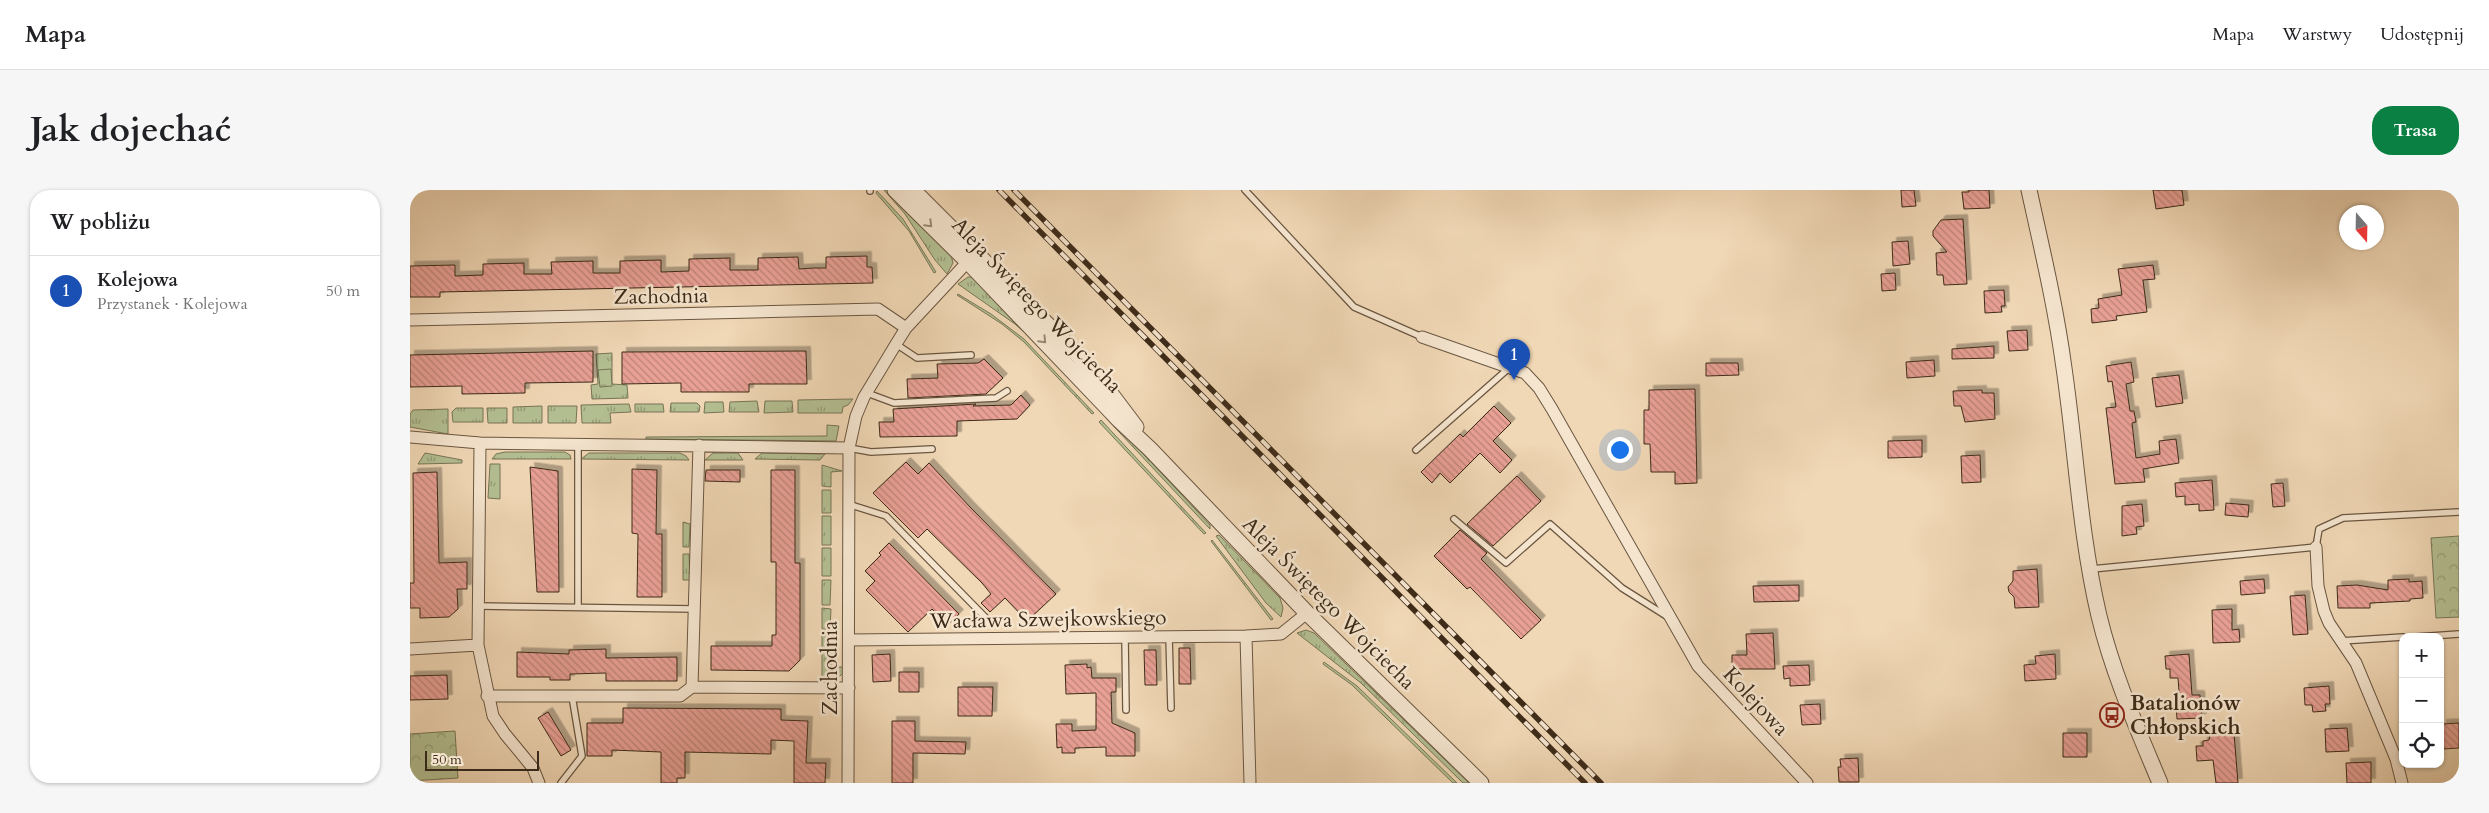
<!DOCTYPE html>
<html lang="pl">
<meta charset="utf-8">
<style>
:root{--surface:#fff;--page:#f6f6f6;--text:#202124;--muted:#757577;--line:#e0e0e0;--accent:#0b8043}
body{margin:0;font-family:Cardo,serif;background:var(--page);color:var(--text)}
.controls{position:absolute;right:15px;bottom:15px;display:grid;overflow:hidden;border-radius:10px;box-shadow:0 1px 4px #0004}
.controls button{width:45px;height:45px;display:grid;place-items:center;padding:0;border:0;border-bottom:1px solid var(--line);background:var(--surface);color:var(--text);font:25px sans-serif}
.compass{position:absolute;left:1929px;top:15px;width:45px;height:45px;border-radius:50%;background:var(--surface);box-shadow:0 1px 4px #0004;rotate:160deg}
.scale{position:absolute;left:15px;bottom:12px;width:114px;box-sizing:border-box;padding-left:5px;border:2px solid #3d2b19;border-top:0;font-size:14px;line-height:18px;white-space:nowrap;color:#3d2b19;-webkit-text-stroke:4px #f5e5cf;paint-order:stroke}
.you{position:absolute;left:1209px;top:259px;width:18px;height:18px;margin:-12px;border:4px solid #fff;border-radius:50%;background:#1a73e8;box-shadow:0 0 0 8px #1a73e833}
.badge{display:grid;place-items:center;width:32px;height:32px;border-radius:50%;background:var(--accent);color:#fff;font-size:16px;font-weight:700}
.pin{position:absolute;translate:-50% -41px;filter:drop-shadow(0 1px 2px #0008)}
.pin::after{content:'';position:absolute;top:26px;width:18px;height:15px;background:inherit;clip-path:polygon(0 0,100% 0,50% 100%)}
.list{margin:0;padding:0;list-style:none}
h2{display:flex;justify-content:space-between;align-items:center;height:65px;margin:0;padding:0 20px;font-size:21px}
h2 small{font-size:16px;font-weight:400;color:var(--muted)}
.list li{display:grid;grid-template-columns:32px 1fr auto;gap:15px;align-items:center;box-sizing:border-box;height:70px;padding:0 20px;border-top:1px solid var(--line)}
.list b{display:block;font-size:19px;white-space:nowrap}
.list p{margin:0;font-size:16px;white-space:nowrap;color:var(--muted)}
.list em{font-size:16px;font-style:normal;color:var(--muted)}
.icon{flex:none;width:28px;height:28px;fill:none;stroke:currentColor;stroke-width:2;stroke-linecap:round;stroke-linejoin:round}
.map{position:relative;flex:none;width:2049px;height:593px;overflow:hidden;border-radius:20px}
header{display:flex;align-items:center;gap:30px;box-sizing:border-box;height:70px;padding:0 25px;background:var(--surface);border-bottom:1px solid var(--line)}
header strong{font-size:24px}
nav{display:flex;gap:28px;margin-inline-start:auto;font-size:18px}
.intro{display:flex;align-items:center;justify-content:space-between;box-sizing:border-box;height:120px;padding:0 30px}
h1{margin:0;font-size:35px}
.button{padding:12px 22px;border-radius:20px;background:var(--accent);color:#fff;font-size:18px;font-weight:700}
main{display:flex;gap:30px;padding:0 30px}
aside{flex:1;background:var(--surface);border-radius:20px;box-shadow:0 1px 4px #0004}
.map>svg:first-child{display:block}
.grass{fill:url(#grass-tufts);stroke:#787556}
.forest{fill:url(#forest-crowns);stroke:#787556}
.building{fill:url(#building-back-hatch);stroke:#3d2b19;filter:url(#shadow)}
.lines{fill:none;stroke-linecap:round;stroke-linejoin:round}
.service-casing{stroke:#6a5640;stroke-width:8}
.minor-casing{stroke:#6a5640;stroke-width:13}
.tertiary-casing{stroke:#6a5640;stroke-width:17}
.service{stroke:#f5e5cf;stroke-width:5.5}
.minor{stroke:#f5e5cf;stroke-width:11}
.tertiary{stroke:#f5e5cf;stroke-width:15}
.rail-casing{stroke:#3d2b19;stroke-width:5.5}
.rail{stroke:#f5e5cf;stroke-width:4;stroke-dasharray:11;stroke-linecap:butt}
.oneway{stroke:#998874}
.labels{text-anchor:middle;stroke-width:5;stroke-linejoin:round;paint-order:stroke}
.street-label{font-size:21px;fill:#3d2b19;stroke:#f5e5cf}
.poi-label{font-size:21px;font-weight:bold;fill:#3d2b19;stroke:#f5e5cf;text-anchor:start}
</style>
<header>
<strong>Mapa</strong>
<nav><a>Mapa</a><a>Warstwy</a><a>Udostępnij</a></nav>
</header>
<div class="intro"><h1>Jak dojechać</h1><a class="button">Trasa</a></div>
<main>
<aside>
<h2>W pobliżu<small></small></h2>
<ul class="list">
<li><span class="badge" style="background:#1a4fb4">1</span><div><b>Kolejowa</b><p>Przystanek · Kolejowa</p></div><em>50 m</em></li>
</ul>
</aside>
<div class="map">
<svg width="2049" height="593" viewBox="0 0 2049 593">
<defs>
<pattern id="grass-tufts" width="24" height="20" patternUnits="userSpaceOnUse" patternTransform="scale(1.25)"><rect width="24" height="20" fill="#b3bf92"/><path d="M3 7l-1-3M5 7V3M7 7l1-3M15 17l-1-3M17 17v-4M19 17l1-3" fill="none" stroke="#939b76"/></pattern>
<pattern id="forest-crowns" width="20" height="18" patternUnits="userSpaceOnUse" patternTransform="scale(1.25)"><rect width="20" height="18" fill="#b3bf92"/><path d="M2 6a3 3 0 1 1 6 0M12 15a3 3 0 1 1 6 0" fill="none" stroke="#939b76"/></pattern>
<pattern id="building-back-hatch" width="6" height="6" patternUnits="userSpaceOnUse" patternTransform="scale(1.25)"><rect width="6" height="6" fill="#e9a095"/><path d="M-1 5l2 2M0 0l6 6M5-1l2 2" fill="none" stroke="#be8379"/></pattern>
<filter id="shadow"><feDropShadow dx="4.5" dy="-4.5" stdDeviation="0" flood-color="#0004"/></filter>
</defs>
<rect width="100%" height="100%" fill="#f0d7b5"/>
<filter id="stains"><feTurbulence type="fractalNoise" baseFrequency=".004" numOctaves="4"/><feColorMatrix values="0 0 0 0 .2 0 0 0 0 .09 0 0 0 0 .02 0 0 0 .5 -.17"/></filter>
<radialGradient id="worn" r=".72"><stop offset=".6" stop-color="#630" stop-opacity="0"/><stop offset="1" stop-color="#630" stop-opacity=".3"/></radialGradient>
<!-- grass -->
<path class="grass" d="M474 0H478L540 61 543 73 537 84 525 70 495 24Z
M467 1 493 29 526 82 524 83 499 41 466 3Z
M558 87H563L688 219 622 149 605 134 548 94Z
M548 104 581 124 614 149 684 223 682 224 614 152 592 134 547 105Z
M202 163V194L217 195 218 208 182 209 181 195 188 194 186 164Z
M443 209 438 215 433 217 432 223H388V210Z
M347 211 349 222H319L320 212Z
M355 211H382L383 222 354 223Z
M295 212H313L314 222 294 223Z
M261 213H287L290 216 289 222H260Z
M219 214 221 222 200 223 201 233H172L171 215Z
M225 214H253L254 222H225Z
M132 216V233H103V217Z
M138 216H167L166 233H138Z
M46 218H73V232H43L42 222Z
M77 218H97V233H78Z
M38 219V244L0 237V224L3 220Z
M698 226 800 335V339L695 227Z
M691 230 796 343 794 344 689 232Z
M417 235 429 236 426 251 236 249V247L417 246Z
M95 262H155L160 265 161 269H82L86 264Z
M15 263 52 270V273L8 274Z
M179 263H270L276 266 279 270 171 269Z
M303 263H328L333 270H295Z
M352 263 415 264 410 270 345 269Z
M80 274H90V309L78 308Z
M412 275 432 281 421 282V297L412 296Z
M412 300H421V323H412Z
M412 326H421V355H412Z
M273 332 280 334 279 357H273Z
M809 345 870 408 873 418 871 427 856 413 806 346Z
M802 350 863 429 861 430 801 351Z
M412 358H421V386H412Z
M273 364H279L280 390H273Z
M412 390H421L420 415H412Z
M412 418 421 419 420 439H412Z
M896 440 904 443 1059 593H1053L951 493 887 443Z
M420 442 421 477H432L433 483 424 492H412V443Z
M914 472 947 496 1047 593H1043L942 495 913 474Z"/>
<!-- forest -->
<path class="forest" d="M201 179 202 196 190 197 188 180Z
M2049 346V427L2026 428 2021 348Z
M45 541 48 588 0 591V544Z"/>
<!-- building -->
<path class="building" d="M1491 0H1504L1506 16 1492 17Z
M1559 0H1579L1580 18 1554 19 1552 2H1559Z
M1743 0H1772L1774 15 1746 19Z
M1553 29 1557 94 1534 95 1533 85H1527L1526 63 1537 62 1523 46V41L1531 30Z
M1498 51 1500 74 1483 76 1482 52Z
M457 66V77H462L463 93 30 102V107H0V76L45 75V86L73 85V74L114 73V84H142L141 72 183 71V83H210V71L251 70V82L279 81V69L320 68V80H348V68L388 67 389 79 403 78H416V67Z
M1743 75 1745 89 1733 90 1737 122 1706 126 1707 130 1682 133 1681 119 1689 118 1688 109 1712 105 1708 79Z
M1485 83 1486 100 1472 101 1471 84Z
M1594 100 1595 116H1591L1592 122 1575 123 1574 101Z
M1617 140 1618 160 1599 161 1597 141Z
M1584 156V168L1542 169V159Z
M183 161V192L115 193V203L52 204V196L0 197V165Z
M396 161 397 194H339V202H271V193L212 194V162Z
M574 169 593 188 576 204 498 208 497 189 528 188 527 174 568 173Z
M1524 170 1525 186 1497 188 1496 172Z
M1721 172 1724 192 1716 194 1720 221H1724L1726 232 1722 233 1726 268 1750 264 1749 251 1766 249 1769 273 1733 279 1735 292 1705 294 1696 218 1706 217 1702 191 1698 192 1696 176Z
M1296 173H1328L1329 185 1296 186Z
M1769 185 1773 213 1746 217 1742 188Z
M1285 199 1287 293 1265 294V282H1241L1240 254H1234V220H1239V200Z
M1572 200V203H1584L1585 229 1555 232 1551 216H1544L1543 201Z
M611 205 620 215 607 229 547 231V246L470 247 469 232H484L483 219 566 214 563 216 601 215Z
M1084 216 1101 233 1083 251 1102 270 1090 283 1070 263 1040 293 1030 283 1022 293 1011 282 1050 244 1053 247Z
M1512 250V267L1478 268V251Z
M1570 265 1571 292 1552 293 1551 266Z
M496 272 508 284 519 273 560 317 646 404 617 431 595 408 580 422 571 413 581 404 572 393 517 339 508 348 463 303Z
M120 277 148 281 149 402H127Z
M222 279 247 280 246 344H252V407H227L228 344 222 343Z
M296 280H330V292L295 291Z
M361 280H385V373H390V470L379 481 301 480V456H362V445H366V372H361Z
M27 282 29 373 57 372V399H47L48 419 39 427 10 428V418H0V393H4L3 283Z
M1107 286 1131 311 1083 356 1057 334Z
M1802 290 1804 320 1789 321V314L1775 315V306L1766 307 1765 293Z
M1873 293 1875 316 1863 317 1861 294Z
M1816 313 1839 315 1838 327 1815 325Z
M1732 314 1734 336 1726 337 1727 344 1712 346V316Z
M1050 340 1077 363 1071 369 1131 430 1111 449 1060 397 1057 399 1024 366Z
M479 353 549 424 538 435 522 419 498 442 456 400 465 391 455 381 471 365 469 363Z
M1627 379 1629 417 1605 418 1604 407 1599 402 1598 397 1603 391V381Z
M1854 389 1855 403 1831 405 1830 391Z
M1999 389V392L2012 391 2013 408 2000 409V411L1960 413V418H1928L1927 396 1947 395 1978 400V390Z
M1389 395V411L1344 412 1343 396Z
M1895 405 1898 444 1883 445 1880 406Z
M1822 419V440L1829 439 1830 452 1803 453 1802 420Z
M1363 443 1365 479H1322V465H1337L1336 444Z
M769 458H780L781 494H769Z
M196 459V468L267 467V491H196V483L160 484V490H140V487H107V462L159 464V460Z
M734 460H746L747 495H735Z
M480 464 481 491 463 492 462 465Z
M1645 464 1646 489 1615 491 1614 475 1626 474 1625 466Z
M1779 464 1782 505H1790L1792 528 1767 529 1766 515H1770L1768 488H1760V479H1756L1755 466Z
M677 474V478L681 477 682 488H706V502H701L702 533 725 543V566H696V557L665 558V563H652V557L647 558 646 534H662V541L686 540V503L656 504 655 475Z
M1399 475 1400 495 1380 496V488L1374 489 1373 476Z
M489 482H509V502H489Z
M37 485 38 509 0 510V486Z
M1919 496 1920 514H1915L1916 521 1903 522 1902 515H1895L1894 498Z
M548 497H583L582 526H548Z
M1410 514 1411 534 1392 535 1390 515Z
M213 518 371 519V530L398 531 396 573H416L415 593H384V551L361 550V564L275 562V588H267V593H251V562L202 560V566H177V533H213Z
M138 522 161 560 151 566 128 528Z
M482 531H505V551L556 552 555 564 503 563V593H482Z
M2049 533V558L2033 559 2032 534Z
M1937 538 1939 561 1916 562 1915 539Z
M1653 543H1677V567H1653Z
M1824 543 1828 593H1806L1803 570 1787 571 1786 556H1793V551L1799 550 1800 545Z
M1448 568 1449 592H1429L1428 577H1431L1430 569Z
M1961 572V593H1937L1936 573Z"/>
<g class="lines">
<defs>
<path id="service" d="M835 0 944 117 1012 147
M460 1V0
M486 154 507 168 561 165
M457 203 484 213 586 208 597 201
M168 254V417
M439 258 461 262 522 259
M1006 260 1099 178
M438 314 476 326 576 428
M1044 329 1096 373 1140 334 1212 398 1258 427
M1682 379 1906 357 1909 339 1933 328 2049 322
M70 416 285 419
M715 447 716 520
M759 447 761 518
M2006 447 2049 444
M1931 451 1993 447
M151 593 172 566 162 506"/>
<path id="minor" d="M0 130 468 119 496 138
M1012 147 1115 183 1129 198 1142 219 1288 476 1397 593
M0 247 70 253
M1906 357 1908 396 1914 421 1919 433 1946 473 1986 569 1992 593
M836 446 871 444 897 423
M439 450 836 446 840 593
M0 459 68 455
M282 497 289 255
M77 506H270L282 497 439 498
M129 593 123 578 95 544 83 526 68 455 70 253 439 258
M438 593 439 258 446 226 454 207 486 154 496 138 563 66"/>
<path id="tertiary" d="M485 0 557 71 709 230 740 259 897 423 1071 593
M503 0 663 160 689 188 726 237
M1619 0C1632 59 1646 118 1654 178 1666 261 1670 345 1689 426 1703 484 1727 538 1750 593"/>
</defs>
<!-- service casing -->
<use href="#service" class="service-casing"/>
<!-- minor casing -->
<use href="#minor" class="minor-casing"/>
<!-- tertiary casing -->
<use href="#tertiary" class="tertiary-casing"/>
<!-- service -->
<use href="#service" class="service"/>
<!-- minor -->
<use href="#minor" class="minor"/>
<!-- tertiary -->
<use href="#tertiary" class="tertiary"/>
<defs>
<path id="rail" d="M589 0 1175 593
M604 0 1191 593"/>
</defs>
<!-- rail casing -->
<use href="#rail" class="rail-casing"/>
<!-- rail -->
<use href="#rail" class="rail"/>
</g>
<!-- one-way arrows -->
<defs><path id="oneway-chevron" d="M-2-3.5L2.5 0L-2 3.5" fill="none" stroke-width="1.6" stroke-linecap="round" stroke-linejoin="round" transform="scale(1.25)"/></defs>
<g class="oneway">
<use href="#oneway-chevron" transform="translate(519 34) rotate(45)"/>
<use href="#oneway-chevron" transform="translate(633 150) rotate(46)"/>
</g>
<!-- icons -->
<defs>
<symbol id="bus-ring" viewBox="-11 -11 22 22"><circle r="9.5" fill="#f5e5cf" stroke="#8f2418" stroke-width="1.5"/><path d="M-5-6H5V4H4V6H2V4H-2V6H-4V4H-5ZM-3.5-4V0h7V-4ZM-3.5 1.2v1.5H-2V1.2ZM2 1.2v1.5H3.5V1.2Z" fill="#8f2418"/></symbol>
</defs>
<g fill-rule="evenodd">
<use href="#bus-ring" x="1688" y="511" width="28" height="28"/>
</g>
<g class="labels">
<!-- street labels -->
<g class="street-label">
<text transform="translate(251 106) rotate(-1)" y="7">Zachodnia</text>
<text transform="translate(627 115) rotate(46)" y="7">Aleja Świętego Wojciecha</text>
<text transform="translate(919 413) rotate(45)" y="7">Aleja Świętego Wojciecha</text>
<text transform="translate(638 429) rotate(-1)" y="7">Wacława Szwejkowskiego</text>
<text transform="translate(420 478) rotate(-90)" y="7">Zachodnia</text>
<text transform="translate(1346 511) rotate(47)" y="7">Kolejowa</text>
</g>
<!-- poi labels -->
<g class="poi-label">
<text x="1720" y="520">Batalionów<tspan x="1720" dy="24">Chłopskich</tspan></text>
</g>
</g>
<rect width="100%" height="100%" filter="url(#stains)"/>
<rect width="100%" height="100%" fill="url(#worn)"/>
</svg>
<div class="controls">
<button>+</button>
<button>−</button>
<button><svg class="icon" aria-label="locate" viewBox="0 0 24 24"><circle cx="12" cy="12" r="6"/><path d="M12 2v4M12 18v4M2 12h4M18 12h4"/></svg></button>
</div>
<svg class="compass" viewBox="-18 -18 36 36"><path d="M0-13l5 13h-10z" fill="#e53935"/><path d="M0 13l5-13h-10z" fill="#757577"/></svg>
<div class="scale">50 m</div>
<div class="you"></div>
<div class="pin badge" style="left:1104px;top:190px;background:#1a4fb4">1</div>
</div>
</main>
